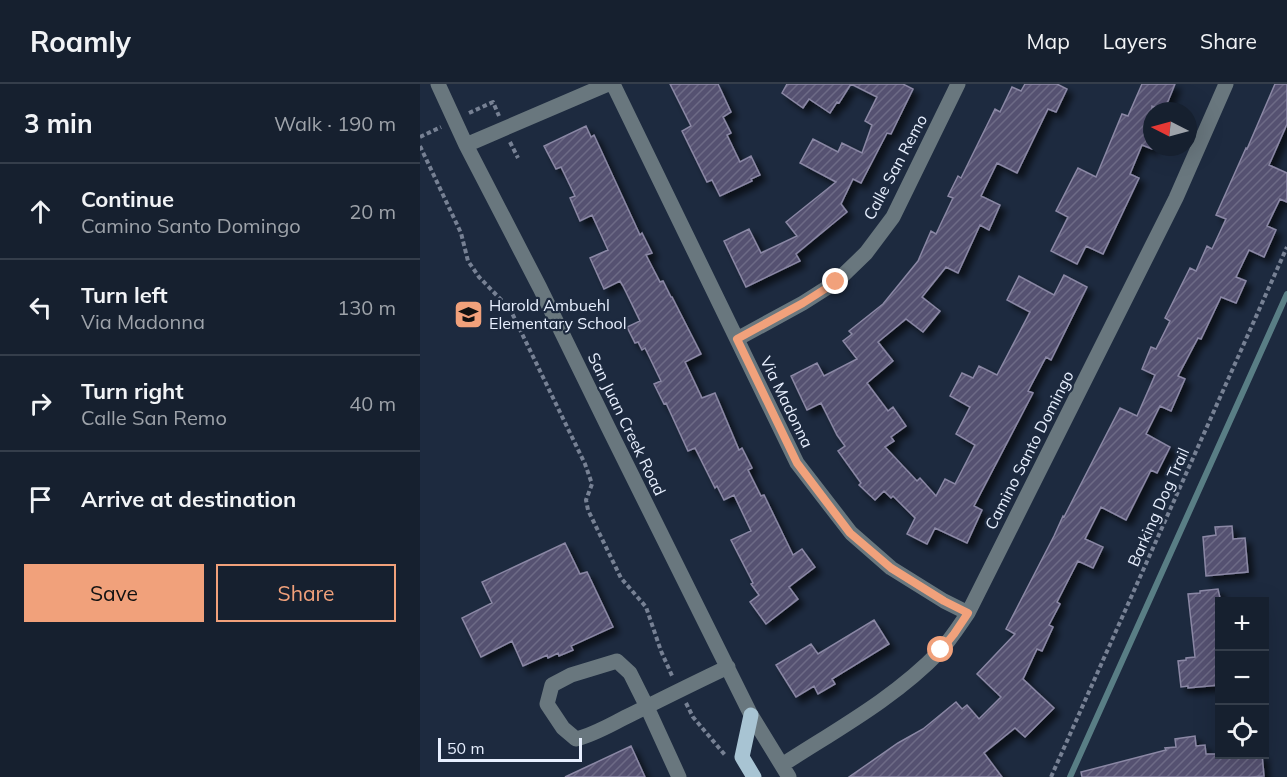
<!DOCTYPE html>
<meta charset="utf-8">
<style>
:root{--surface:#16202f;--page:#232d3b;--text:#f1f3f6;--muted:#9ea3aa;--line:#353e4b;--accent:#f1a17b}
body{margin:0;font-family:Mulish,sans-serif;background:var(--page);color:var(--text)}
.controls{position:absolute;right:18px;bottom:18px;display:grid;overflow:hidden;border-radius:0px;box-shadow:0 6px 24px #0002}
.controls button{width:54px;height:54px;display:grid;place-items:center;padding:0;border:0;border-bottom:2px solid var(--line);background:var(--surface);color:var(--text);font:30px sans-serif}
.compass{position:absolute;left:723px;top:18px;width:54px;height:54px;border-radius:50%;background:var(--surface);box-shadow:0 6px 24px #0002;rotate:276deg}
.scale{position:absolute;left:18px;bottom:15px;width:144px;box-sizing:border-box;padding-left:6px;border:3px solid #e7effe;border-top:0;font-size:16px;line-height:21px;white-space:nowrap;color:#e7effe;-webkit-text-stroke:4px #1d2a3f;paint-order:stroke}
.stop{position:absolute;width:18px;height:18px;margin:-14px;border:4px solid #f1a17b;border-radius:50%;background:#fff}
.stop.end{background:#f1a17b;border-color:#fff;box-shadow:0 2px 6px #0008}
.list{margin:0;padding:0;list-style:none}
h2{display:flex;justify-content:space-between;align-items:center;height:78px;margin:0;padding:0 24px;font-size:26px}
h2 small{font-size:20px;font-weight:400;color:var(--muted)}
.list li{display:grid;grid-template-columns:39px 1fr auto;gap:18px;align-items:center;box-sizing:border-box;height:96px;padding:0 24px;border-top:2px solid var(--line)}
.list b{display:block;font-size:22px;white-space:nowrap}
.list p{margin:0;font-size:20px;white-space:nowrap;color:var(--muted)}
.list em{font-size:20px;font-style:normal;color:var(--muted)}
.actions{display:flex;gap:12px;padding:18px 24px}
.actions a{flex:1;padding:14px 0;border:2px solid var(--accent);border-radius:0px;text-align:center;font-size:21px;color:var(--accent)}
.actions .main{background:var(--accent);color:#111}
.icon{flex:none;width:33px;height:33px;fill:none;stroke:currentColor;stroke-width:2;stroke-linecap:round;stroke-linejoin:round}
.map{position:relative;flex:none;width:867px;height:693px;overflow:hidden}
header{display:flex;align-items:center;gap:36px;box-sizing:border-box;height:84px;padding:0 30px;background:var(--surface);border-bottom:2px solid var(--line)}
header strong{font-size:28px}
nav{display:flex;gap:33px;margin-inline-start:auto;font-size:21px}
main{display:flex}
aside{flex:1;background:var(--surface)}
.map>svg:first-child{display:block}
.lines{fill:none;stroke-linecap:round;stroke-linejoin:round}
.stream{stroke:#597e85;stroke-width:6}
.building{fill:url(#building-hatch);stroke:#8b88a5;stroke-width:1.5;filter:url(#shadow)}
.path{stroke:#778194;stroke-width:4;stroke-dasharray:4.5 3;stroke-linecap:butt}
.minor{stroke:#69777e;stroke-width:15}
.major{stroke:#a8c4d3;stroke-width:15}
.route{stroke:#f1a17b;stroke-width:8}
.labels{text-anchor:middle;stroke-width:4.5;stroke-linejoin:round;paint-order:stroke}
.street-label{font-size:16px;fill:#e7effe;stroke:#1d2a3f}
.poi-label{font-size:16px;fill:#e7effe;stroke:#1d2a3f;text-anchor:start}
</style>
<header>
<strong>Roamly</strong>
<nav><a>Map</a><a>Layers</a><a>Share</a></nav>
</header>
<main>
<aside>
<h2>3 min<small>Walk · 190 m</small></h2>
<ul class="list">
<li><svg class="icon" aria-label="ahead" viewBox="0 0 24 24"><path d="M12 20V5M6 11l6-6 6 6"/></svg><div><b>Continue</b><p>Camino Santo Domingo</p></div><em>20 m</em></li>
<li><svg class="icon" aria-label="left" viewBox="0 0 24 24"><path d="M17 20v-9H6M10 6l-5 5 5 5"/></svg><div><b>Turn left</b><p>Via Madonna</p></div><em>130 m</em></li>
<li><svg class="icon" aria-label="right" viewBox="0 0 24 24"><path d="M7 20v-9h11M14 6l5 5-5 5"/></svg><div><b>Turn right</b><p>Calle San Remo</p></div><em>40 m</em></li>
<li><svg class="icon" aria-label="arrive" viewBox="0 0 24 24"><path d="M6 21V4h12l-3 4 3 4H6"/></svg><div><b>Arrive at destination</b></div></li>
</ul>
<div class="actions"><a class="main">Save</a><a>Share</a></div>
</aside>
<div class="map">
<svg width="867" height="693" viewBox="0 0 867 693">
<defs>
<pattern id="building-hatch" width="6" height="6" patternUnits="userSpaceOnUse" patternTransform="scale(1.5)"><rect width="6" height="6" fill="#555171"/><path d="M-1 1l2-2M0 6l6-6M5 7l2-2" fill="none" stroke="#6d6a86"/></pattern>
<filter id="shadow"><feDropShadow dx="5.5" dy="5.5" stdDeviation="3" flood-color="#0009"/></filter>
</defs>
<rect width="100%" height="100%" fill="#1d2a3f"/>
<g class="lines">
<!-- stream -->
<path class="stream" d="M650 693 867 210"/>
</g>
<!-- building -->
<path class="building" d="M250 0H298L311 28 303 33 311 49 307 51 320 78 331 72 340 91 331 95 332 97 300 112 292 96 287 98 262 47 271 42Z
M367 0H483L493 5 471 50 467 49 441 99 433 95 421 120 427 128 376 170 380 177 326 203 304 157 329 145 341 169 377 152 366 138 416 98 380 79 393 55 418 68 422 59 442 69 452 41 445 37 457 13 431 0 419 19 417 18 410 29 389 15 383 24 362 9Z
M605 0H637L647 5 636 28 628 25 597 89 577 79 561 112 580 121 569 146 560 141 538 189 526 183 502 213 520 227 503 248 486 235 458 258 473 277 447 299 468 327 473 323 486 342 471 353 474 357 465 363 497 397 500 394 516 412 525 395 535 400 555 361 536 350 550 323 530 312 542 289 553 294 559 282 577 291 610 228 587 216 599 192 634 211 644 191 667 203 631 276 626 273 608 307 613 309 554 422 562 426 547 459 515 444 507 460 487 450 495 434 473 412 471 414 464 407 455 416 439 401 441 399 418 367 425 362 417 351 401 319 387 326 371 292 397 279 404 292 437 275 423 257 432 250 429 247 463 220 498 177 511 147 516 150 533 114 528 112 538 92 541 94 575 25 580 28 592 3 601 7Z
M722 0H755L744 27 732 22V65L722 61 710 90 719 94 683 170 666 162 657 180 631 167 648 133 636 127 658 84 676 93 702 30 708 32Z
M855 0H867V40L849 81 867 89V118L860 115 847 142 856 146 844 173 829 166 816 193 826 197 816 219 801 213 781 255 778 254 758 292 765 295 751 327 740 322 726 350 750 363 737 389 731 386 706 436 681 423 665 455 683 463 673 484 658 477 637 518 640 520 629 541 633 543 622 567 617 565 603 595 634 624 605 653 595 644 564 669 582 693H429L478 659 503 645 536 618 542 625 547 621 559 635 581 613 557 590 595 550 586 545 634 452 643 432 644 433 700 324 717 332 735 291 722 285 731 263 736 265 750 237 745 234 770 184 776 187 787 162 792 165 806 135 796 131 826 64 827 65Z
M166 42 171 53 174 51 220 151 222 149 232 169 226 171 240 198 243 197 251 213H252L281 270 265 278 282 314 295 309 319 366 322 364 332 384 328 386 341 412 344 411 373 471 382 465 395 483 369 503 378 515 346 540 330 518 339 511 331 500 333 499 311 456 331 447 314 411 304 416 297 402 295 404 275 364 268 367 246 319 244 320 234 300 241 297 225 264 222 266 218 258 215 259 207 243 220 237 203 202 200 197 184 205 170 174 188 166 172 131 160 137 150 114 155 112 141 83 136 85 124 62Z
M812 442 813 455 825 454 828 488 786 492 783 453 796 451 795 443Z
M145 459 160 490 167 488 193 543 151 562 153 566 139 572 138 569 128 574 127 571 103 582 92 557 61 573 42 534 72 519 62 498Z
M798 505 800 514V601L768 604V602L761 603 758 577 766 576V574L775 573 768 510 780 509V507Z
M454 536 469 560 412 595 415 600 398 610 394 602 376 613 356 581 391 560 398 570Z
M775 652 776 662 785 661 786 670H842L844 692 831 693H662L661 688 746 666 745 664 756 663 755 655Z
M211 662 225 693H145Z"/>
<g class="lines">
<!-- path -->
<path class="path" d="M49 29 73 18 79 32
M0 53 21 43
M90 58 98 74
M0 62 41 149 48 177 59 193 90 225 165 380 172 400 166 416 168 426 201 494 226 523 241 567 253 594
M266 619 273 633 305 671
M631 693 867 163"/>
<!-- minor -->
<path class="minor" d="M18 0 46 61 120 204 188 343 331 631 369 693
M193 0 377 379 431 449 471 484 524 517 548 529
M46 61 188 0
M317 255 383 219 416 198 446 169 473 133 538 0
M362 681C416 646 475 614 520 567 531 555 539 542 548 529L756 114 806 0
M259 693 227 623 210 589 197 577 151 591 132 601 127 620 143 644 156 655C176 650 193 639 212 630 244 614 276 598 308 583"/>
<!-- major -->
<path class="major" d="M331 631 322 673 334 693"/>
</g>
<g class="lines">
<!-- route -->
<path class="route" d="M416 198 383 219 317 255 377 379 430 449 471 484 524 517 548 529 534 550 521 566"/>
</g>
<!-- icons -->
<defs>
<symbol id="school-square" viewBox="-11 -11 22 22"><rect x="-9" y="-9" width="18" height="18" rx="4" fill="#f1a17b" stroke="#1d2a3f"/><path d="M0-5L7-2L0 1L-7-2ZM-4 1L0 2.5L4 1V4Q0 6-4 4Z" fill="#111"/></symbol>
</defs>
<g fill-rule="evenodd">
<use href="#school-square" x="32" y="214" width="33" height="33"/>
</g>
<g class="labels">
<!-- street labels -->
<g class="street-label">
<text transform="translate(475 83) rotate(-62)" y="6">Calle San Remo</text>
<text transform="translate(367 318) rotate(64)" y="6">Via Madonna</text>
<text transform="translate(207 340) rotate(64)" y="6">San Juan Creek Road</text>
<text transform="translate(609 366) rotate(-63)" y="6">Camino Santo Domingo</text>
<text transform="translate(738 423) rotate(-66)" y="6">Barking Dog Trail</text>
</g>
<!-- poi labels -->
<g class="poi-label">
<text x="69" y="227">Harold Ambuehl<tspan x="69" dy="18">Elementary School</tspan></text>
</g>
</g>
</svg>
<div class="controls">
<button>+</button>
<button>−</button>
<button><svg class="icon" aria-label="locate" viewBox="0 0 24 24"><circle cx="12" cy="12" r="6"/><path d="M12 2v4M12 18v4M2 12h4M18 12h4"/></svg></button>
</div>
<svg class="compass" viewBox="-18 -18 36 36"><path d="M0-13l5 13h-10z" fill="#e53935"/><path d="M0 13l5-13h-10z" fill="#9ea3aa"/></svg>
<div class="scale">50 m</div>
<div class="stop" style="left:521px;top:566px"></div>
<div class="stop end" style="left:416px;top:198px"></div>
</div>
</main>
